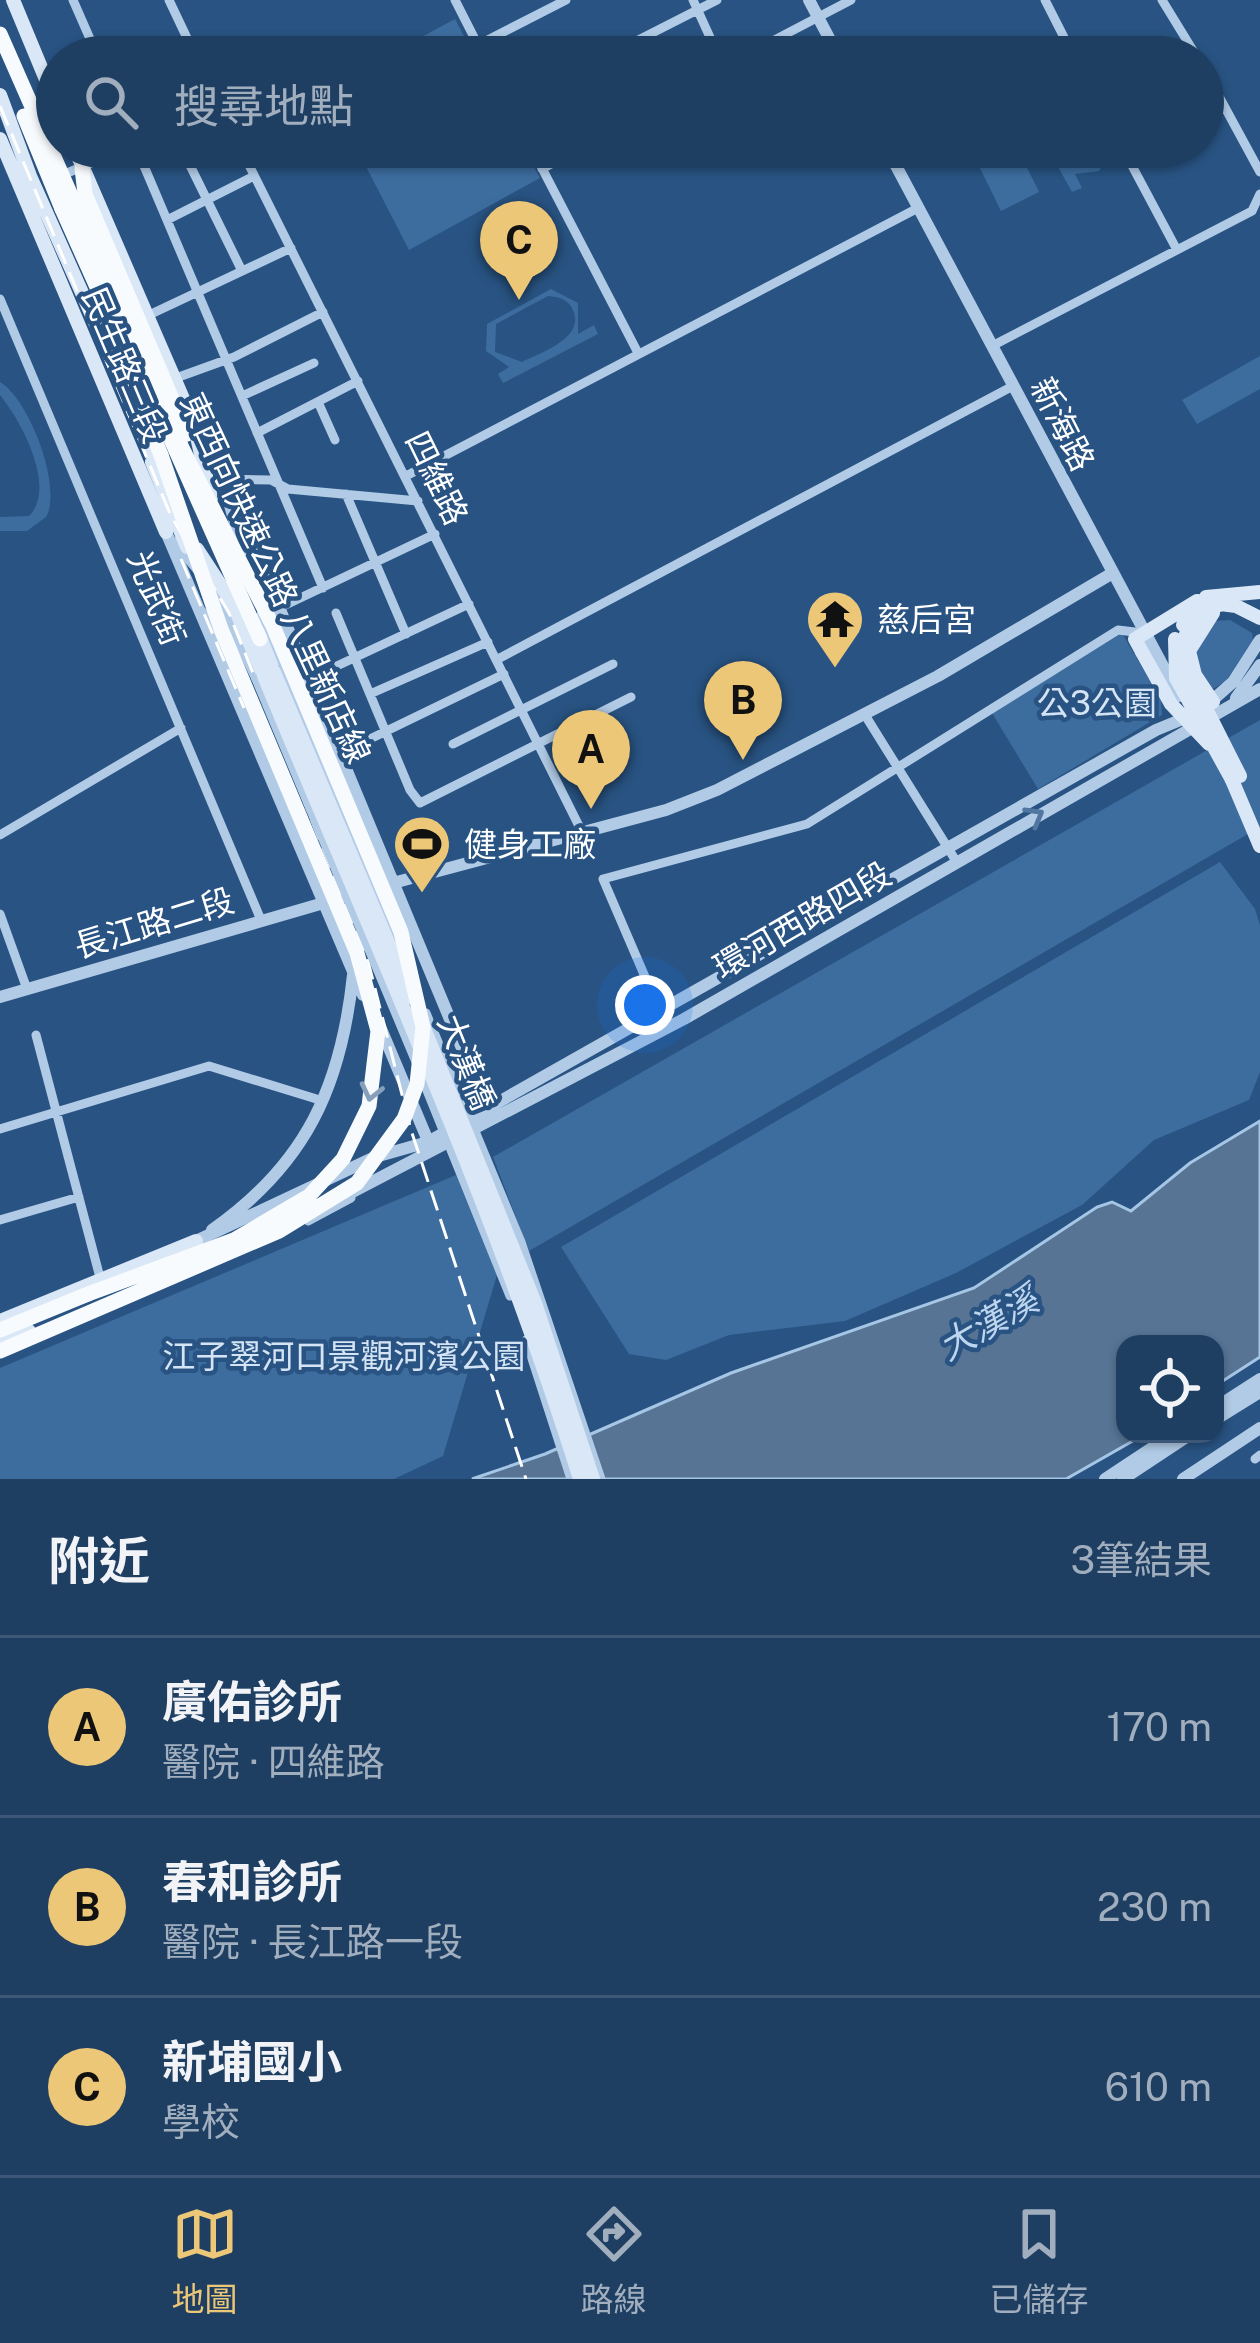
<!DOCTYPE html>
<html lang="zh-TW">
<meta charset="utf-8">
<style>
:root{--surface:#1e3e62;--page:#2b496b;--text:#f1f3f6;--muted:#a1aebe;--line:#3c5777;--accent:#edc778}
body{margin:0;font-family:"Public Sans","Noto Sans TC",sans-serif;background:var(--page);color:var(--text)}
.controls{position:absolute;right:36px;bottom:36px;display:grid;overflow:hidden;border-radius:24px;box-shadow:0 3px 9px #0004}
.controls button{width:108px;height:108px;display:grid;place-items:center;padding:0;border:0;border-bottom:3px solid var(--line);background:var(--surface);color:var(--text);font:60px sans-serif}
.you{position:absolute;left:645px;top:1005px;width:42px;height:42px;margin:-30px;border:9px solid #fff;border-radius:50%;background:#1a73e8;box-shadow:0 0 0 18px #1a73e833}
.badge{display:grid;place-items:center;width:78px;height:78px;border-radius:50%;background:var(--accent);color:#111;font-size:39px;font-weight:700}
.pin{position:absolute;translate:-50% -99px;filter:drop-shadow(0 3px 6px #0008)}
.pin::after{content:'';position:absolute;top:63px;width:42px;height:36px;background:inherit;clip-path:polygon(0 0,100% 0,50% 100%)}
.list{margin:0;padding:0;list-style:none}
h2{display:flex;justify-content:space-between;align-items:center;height:156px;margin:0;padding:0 48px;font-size:51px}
h2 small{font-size:39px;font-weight:400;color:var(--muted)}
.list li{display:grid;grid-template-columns:78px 1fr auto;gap:36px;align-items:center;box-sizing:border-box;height:180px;padding:0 48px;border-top:3px solid var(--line)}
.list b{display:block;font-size:45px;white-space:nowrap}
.list p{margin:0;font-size:39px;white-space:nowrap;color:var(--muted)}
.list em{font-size:39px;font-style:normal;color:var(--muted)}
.icon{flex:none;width:66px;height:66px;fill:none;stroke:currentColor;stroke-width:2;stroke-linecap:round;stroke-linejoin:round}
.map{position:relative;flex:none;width:1260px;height:1479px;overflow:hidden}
.search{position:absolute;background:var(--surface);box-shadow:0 3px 9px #0004;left:36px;right:36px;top:36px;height:132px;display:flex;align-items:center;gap:30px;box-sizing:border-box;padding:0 42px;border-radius:66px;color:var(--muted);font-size:45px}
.sheet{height:696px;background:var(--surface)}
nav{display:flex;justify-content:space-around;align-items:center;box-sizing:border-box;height:168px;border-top:3px solid var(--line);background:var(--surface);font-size:33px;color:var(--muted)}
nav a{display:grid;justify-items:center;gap:6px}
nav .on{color:var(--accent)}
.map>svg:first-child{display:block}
.green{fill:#3d6d9f;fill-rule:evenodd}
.water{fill:#577495;stroke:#a6c6e6;stroke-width:3}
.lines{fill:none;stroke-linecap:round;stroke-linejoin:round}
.minor{stroke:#b1cbe6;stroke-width:9}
.tertiary{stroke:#b1cbe6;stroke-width:12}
.secondary{stroke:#dae7f6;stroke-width:14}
.trunk{stroke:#f8fbfe;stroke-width:15}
.rail{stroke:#fff;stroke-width:3;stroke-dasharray:21 9;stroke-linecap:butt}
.minor-bridge{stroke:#b1cbe6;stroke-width:9}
.secondary-bridge{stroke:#dae7f6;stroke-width:14}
.trunk-bridge{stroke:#f8fbfe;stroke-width:15}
.oneway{stroke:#5177a0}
.oneway2{stroke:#869fba}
.labels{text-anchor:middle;stroke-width:9;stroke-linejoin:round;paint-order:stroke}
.street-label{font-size:33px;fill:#fff;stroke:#285382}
.poi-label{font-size:33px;fill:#fff;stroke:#285382;text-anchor:start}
.park-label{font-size:33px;fill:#d4e4f5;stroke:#285382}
.water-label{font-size:36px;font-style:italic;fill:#bdd5ee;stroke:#285382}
</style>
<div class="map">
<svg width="1260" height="1479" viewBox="0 0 1260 1479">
<rect width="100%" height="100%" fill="#285382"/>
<!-- green -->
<path class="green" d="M455 19 475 57H384Z
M356 147H523L540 178 409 250Z
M940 147H1017L1039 192 1001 211 971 150 947 161Z
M1047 147H1060L1075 165 1089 164 1100 147H1112L1099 171 1075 174 1082 188 1072 192Z
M551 289 578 303V334L594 325 598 334 503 383 498 374 509 367 486 351 487 324ZM548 296C559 297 568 299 573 310 586 338 540 353 522 362L495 352 496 324Z
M1260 356V389L1197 424 1182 400Z
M0 382C29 399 63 487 46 517L27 531H0V517L29 516C57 488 22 422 0 395Z
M1230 620 1252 633 1253 640 1226 681 1211 690 1192 658 1215 621Z
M1122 633 1161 700 1162 715 1038 789 992 713Z
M1260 720V827L529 1251 493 1157Z
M1220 862 1255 909 1260 925V1072L1249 1100 1154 1140 1082 1205 956 1273 845 1321 729 1335 666 1360 629 1354 561 1247Z
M456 1175 497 1275 443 1456 394 1479H0V1368Z"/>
<!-- water -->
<path class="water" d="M1260 1121V1357L1215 1386V1344H1125V1434H1145L1066 1479H472L545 1454 731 1373 974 1288 1097 1207 1112 1202 1131 1211 1190 1163Z"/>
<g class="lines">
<!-- minor -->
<path class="minor" d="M73 0 98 57
M169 0 196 57
M455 0 484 57
M693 0 719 57
M1045 0 1074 57
M1162 0 1197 57
M478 45 566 0
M605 57 717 0
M742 57 851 0
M1203 67 1260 172
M136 147 323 588
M181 147 242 271
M240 147 583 834
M531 147 637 351
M1122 147 1177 250
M542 169 581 147
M60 176 129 147
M167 220 254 176
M0 299 261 920
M149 315 291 248
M992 346 1252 211 1260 194
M176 378 234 357 323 312
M242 396 314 363
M318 402 335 440
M257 433 358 381
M406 476 918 208
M346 494 406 634
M173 541 197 570
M242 553 221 479 271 480 288 489 418 501
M215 592 256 679
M277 609 435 534
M336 613 410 790 420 803 631 697
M261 615 281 669
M496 660 1013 386
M307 680 469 604
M370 694 488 642
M865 715 956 861
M453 744 613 664
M339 754 504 674
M0 835 181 728
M0 914 27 989
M667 1028 603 879 807 824 1118 630 1143 633
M36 1035 102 1285
M0 1129 209 1066 323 1101
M0 1220 79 1197
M308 1221 351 1198
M1255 1459 1260 1455"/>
<!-- tertiary -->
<path class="tertiary" d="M809 0 839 57
M886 147 1179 696
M198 430 235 501 488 1111
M166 532 363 995
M200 611 217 634
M1236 698 1260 665
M1207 705 1233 682 1260 640
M378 887 666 810 717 790 938 676 1111 574
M0 997 358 893
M379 1024 431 1148
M343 1197 684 1019 1260 689
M212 1230C306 1164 341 1087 353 975
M196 1241 375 1157 428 1142 1156 730 1190 716
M1215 1408 1260 1379
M1215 1420 1260 1392
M1105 1479 1173 1434
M1123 1479 1191 1434
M1183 1479 1260 1428"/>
<!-- secondary -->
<path class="secondary" d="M13 0 57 106
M0 95 30 176 160 468
M0 139 166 532
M74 147 194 424 211 498
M152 462 187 547
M197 549 233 604 264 676
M1206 597 1260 592
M1183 625 1198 612 1219 605
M258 632 274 672
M1142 652 1135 639 1197 601 1236 606 1260 618
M1213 702 1195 675 1189 651 1213 613
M1232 780 1260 846
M0 1321 196 1241
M0 1343 29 1331"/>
<!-- trunk -->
<path class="trunk" d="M82 168 85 194 187 434
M62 209 143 390
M144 379 260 639
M132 384 161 455
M0 1330 88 1294"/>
<!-- rail -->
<path class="rail" d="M0 106 171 516 229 613 368 961 411 1130 526 1479
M181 559 244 708"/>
<!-- minor-bridge -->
<path class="minor-bridge" d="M281 669 398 947
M256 679 416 1062
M426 1013 521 1242 601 1479
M422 1078 510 1296
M526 1340 571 1479"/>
<!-- secondary-bridge -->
<path class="secondary-bridge" d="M1206 615 1186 634 1182 661 1240 776
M1175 639 1176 678 1232 780
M1142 652 1171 704 1209 744
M274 672 411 997
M264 676C374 942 494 1204 580 1479
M422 1023 535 1303 593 1479"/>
<!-- trunk-bridge -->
<path class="trunk-bridge" d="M0 34 183 450 273 626 401 932 423 1027 417 1084 404 1119 357 1183 279 1231 0 1351
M24 116 62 209
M161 455 221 629 357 953 378 1031 369 1106 343 1159 309 1196 234 1240
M88 1294 239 1238"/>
</g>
<!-- one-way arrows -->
<defs><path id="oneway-chevron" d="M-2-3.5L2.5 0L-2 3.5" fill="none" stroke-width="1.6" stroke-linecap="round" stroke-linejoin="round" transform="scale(3)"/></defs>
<use class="oneway" href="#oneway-chevron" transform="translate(1035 816) rotate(-30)"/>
<use class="oneway2" href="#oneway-chevron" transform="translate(371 1092) rotate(103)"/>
<!-- icons -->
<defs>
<symbol id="temple-pin" viewBox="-11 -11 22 30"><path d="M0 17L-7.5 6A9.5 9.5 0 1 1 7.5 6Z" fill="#edc778" stroke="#285382"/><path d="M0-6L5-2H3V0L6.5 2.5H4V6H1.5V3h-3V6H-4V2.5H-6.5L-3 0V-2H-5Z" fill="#111"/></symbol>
<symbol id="stadium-pin" viewBox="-11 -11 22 30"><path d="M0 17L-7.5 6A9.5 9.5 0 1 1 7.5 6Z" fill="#edc778" stroke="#285382"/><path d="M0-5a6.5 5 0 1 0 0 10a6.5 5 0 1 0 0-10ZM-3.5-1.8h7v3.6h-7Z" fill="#111"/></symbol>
</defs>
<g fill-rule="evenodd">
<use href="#temple-pin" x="802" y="586" width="66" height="90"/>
<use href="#stadium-pin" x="389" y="811" width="66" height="90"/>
</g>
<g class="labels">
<!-- street labels -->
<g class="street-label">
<text transform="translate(125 365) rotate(67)" y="12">民生路三段</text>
<text transform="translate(1063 424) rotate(63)" y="12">新海路</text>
<text transform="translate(437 478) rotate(64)" y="12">四維路</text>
<text transform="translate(276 578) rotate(65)" y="12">東西向快速公路 八里新店線</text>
<text transform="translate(157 598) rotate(68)" y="12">光武街</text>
<text transform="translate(802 920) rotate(-30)" y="12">環河西路四段</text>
<text transform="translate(154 923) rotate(-17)" y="12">長江路二段</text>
<text transform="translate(467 1062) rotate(68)" y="12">大漢橋</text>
</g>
<!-- poi labels -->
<g class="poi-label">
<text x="877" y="631">慈后宮</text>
<text x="464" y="856">健身工廠</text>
</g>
<!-- park labels -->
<g class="park-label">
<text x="1097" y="715">公3公園</text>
<text x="344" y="1368">江子翠河口景觀河濱公園</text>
</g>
<!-- water labels -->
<g class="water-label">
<text transform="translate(988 1323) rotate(-30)" y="13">大漢溪</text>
</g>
</g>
</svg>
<div class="controls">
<button><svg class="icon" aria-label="locate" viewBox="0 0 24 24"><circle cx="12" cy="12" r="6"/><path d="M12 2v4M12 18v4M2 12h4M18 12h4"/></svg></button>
</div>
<div class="you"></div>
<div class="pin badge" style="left:591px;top:809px">A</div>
<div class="pin badge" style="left:743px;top:760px">B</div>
<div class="pin badge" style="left:519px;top:300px">C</div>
<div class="search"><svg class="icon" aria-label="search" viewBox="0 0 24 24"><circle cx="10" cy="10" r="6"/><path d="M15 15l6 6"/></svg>搜尋地點</div>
</div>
<section class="sheet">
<h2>附近<small>3筆結果</small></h2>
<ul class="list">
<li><span class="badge">A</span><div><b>廣佑診所</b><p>醫院 · 四維路</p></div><em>170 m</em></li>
<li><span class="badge">B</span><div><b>春和診所</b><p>醫院 · 長江路一段</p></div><em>230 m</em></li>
<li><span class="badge">C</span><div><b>新埔國小</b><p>學校</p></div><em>610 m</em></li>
</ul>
</section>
<nav>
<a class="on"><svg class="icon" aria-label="map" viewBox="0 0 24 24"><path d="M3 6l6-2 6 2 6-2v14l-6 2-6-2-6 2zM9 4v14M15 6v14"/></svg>地圖</a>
<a><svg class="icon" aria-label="directions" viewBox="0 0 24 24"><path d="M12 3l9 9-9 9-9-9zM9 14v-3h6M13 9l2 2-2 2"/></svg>路線</a>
<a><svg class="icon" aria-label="saved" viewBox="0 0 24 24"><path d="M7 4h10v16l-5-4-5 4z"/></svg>已儲存</a>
</nav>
